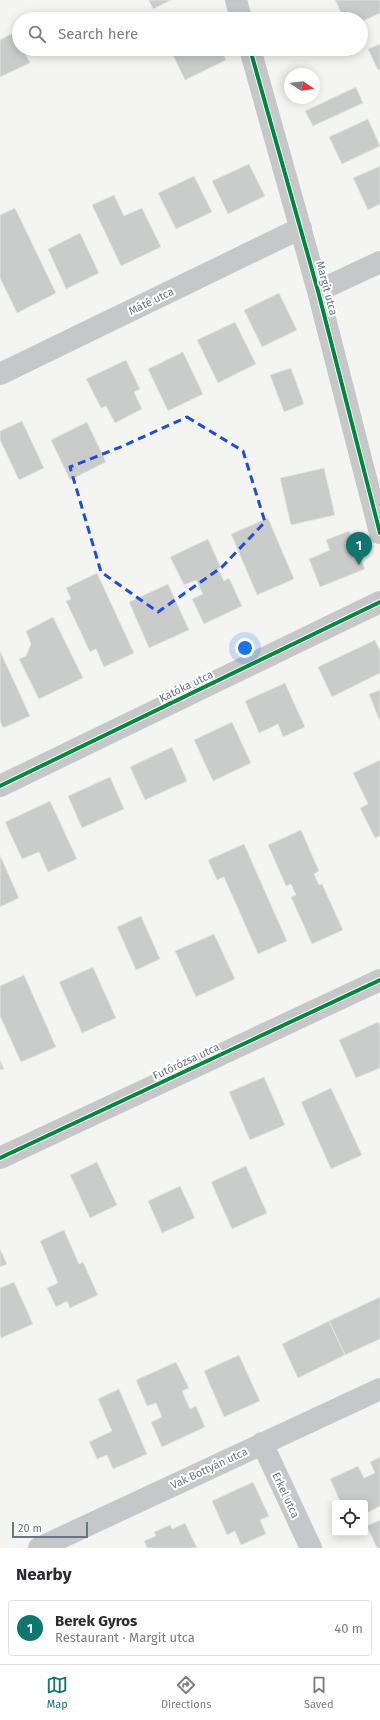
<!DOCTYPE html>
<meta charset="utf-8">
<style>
:root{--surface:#fff;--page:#f2f2f3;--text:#2b2b33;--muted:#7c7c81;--line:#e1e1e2;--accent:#0f766e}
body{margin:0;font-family:"Fira Sans",sans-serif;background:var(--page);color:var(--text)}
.controls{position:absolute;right:12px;bottom:12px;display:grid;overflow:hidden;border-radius:4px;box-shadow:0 2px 10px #0003}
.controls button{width:36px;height:36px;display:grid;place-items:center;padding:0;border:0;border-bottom:1px solid var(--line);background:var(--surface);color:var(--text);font:20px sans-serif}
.compass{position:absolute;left:284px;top:68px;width:36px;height:36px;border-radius:50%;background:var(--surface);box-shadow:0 2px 10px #0003;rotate:103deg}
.scale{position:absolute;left:12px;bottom:10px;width:76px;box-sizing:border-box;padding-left:4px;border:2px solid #68767f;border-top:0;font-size:11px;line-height:14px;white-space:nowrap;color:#68767f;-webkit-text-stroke:3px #fff;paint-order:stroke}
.you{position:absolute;left:245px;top:648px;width:14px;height:14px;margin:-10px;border:3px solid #fff;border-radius:50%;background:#1a73e8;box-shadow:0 0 0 6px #1a73e833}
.badge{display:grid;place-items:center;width:26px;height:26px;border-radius:50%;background:var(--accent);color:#fff;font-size:13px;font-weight:700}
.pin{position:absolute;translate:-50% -33px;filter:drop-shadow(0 1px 2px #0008)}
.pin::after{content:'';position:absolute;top:21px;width:14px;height:12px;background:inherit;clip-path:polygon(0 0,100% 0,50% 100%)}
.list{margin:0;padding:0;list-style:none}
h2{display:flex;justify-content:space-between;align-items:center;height:52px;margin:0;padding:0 16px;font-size:17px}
h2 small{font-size:13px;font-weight:400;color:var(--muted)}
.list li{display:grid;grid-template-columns:26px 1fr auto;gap:12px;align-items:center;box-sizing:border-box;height:56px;margin:0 8px 8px;padding:0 8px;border:1px solid var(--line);border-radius:4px}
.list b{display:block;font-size:15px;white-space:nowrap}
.list p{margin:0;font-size:13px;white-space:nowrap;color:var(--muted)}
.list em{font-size:13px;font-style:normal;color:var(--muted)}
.icon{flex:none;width:22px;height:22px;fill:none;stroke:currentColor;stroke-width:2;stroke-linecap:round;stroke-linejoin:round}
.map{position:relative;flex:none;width:380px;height:1548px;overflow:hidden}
.search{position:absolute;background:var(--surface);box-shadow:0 2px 10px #0003;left:12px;right:12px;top:12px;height:44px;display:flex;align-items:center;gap:10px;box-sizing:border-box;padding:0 14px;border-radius:22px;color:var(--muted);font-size:15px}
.sheet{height:116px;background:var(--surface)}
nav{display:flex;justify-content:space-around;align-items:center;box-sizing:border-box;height:56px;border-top:1px solid var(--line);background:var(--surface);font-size:11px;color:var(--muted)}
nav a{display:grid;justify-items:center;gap:2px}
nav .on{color:var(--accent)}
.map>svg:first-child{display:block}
.building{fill:#cacbcb;stroke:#e4e4e3}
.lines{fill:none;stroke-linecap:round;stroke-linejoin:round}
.minor{stroke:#c5c7c8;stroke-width:22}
.cycleway-casing{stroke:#fff;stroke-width:6}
.cycleway{stroke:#00873e;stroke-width:4}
.marked{fill:none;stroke:#1d4ed8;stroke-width:3;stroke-dasharray:8 5;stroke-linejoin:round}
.labels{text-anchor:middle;stroke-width:4;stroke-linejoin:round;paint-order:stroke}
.street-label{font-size:11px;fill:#68767f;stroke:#fff}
</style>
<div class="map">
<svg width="380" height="1548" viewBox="0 0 380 1548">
<rect width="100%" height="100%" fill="#f4f4f3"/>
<!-- building -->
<path class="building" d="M149 0H171L153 9Z
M335 0H380V13L361 22V19H344Z
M15 32 19 40V49H23L30 63 0 77V40Z
M380 44V69L378 70 368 49Z
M170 49H221L226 60 185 80Z
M356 87 363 103 313 126 305 111Z
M368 119 380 146 342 164 329 137Z
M249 164 265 196 228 214 212 181Z
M380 166V204L368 210 353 178Z
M194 176 212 212 176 229 158 193Z
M114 195 124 216 142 208 161 247 121 266 92 205Z
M15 208 56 293 17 313 0 278V215Z
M80 233 99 273 66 289 48 249Z
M279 293 297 330 262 347 244 310Z
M235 322 256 364 218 383 197 340Z
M183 352 203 394 168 411 148 369Z
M126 360 140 389 134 392 142 409 115 423 106 406 101 408 86 379Z
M291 368 304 404 284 412 270 375Z
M22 421 44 468 19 480 0 440V431Z
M87 422 106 462 70 480 51 440Z
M324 468 335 515 291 525 280 478Z
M268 518 294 579 257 595 231 534Z
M349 531 365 569 320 587 309 559 330 550 326 540Z
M208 539 221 568 218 569 224 581 229 578 242 606 204 624 192 599 203 594 196 580 184 585 170 557Z
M97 573 134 653 104 667 96 649 90 652 66 601 71 599 66 588Z
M168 584 189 630 149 648 129 602Z
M53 617 83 678 39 699 19 659 26 656 31 644 26 631Z
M375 640 380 651V673L332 697 318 667Z
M0 651 30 716 3 728 0 721Z
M285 683 305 727 283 737 278 724 259 733 245 701Z
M380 690V722L369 694Z
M232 722 251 763 213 781 194 740Z
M172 747 187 781 145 800 130 767Z
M380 760V836L375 838 360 808 368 804 353 773Z
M110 777 124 809 82 828 68 796Z
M50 801 77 859 48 872 39 852 22 859 5 822Z
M301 830 319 871 314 874 319 885 322 884 343 930 312 944 291 897 296 895 291 884 286 886 268 845Z
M244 844 287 941 258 954 224 877 217 880 208 860Z
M0 855 19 898 0 907Z
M141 916 160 959 136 970 117 927Z
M214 934 235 979 196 997 175 951Z
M93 967 116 1018 82 1033 59 982Z
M24 975 56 1047 21 1062 0 1016V986Z
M378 1022 380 1027V1068L356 1078 339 1040Z
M0 1060 4 1069 0 1070Z
M264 1077 285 1125 250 1140 229 1092Z
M331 1088 362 1155 331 1169 301 1102Z
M97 1162 117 1205 90 1218 70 1175Z
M246 1166 267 1213 232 1229 211 1182Z
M180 1186 195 1218 162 1233 148 1201Z
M64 1230 79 1264 83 1262 98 1295 70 1308 67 1301 56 1307 47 1288 58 1283 40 1241Z
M0 1249 7 1264 0 1267Z
M14 1282 33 1324 1 1338 0 1335V1288Z
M380 1297V1339L345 1355 329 1321Z
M329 1321 345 1355 298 1378 282 1344Z
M239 1355 260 1401 224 1417 204 1371Z
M176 1362 189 1388 182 1391 190 1409 196 1406 205 1427 162 1447 151 1422 162 1417 156 1403 147 1406 136 1380Z
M119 1389 147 1454 113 1469 107 1455 97 1459 89 1442 112 1431 98 1399Z
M380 1457V1506L365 1514V1503H341L330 1479 358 1466 364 1478 375 1473 370 1462Z
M253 1482 269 1516 260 1520 266 1534 241 1545 235 1531 227 1535 212 1501Z
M380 1520V1548H377L367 1526Z
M185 1523 197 1548H147L144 1541 156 1536 154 1532 170 1525 172 1529Z"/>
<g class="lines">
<!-- minor -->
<path class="minor" d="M236 0 241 19
M250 49 318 291 380 533
M318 291 380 262
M0 374 301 228
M0 786 380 602
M0 1158 380 980
M262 1443 311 1548
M39 1548 380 1389"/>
<defs>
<path id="cycleway" d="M250 49 318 291 380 533
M0 786 380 602
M0 1158 380 980"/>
</defs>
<!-- cycleway casing -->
<use href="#cycleway" class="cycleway-casing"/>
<!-- cycleway -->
<use href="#cycleway" class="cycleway"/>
</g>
<!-- marked area -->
<path class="marked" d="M187 417 243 451 265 522 222 567 158 612 101 572 70 467 123 446Z"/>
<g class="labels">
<!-- street labels -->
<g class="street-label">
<text transform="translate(327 288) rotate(75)" y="4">Margit utca</text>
<text transform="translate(151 301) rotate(-26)" y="4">Máté utca</text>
<text transform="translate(186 686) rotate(-26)" y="4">Katóka utca</text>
<text transform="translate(186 1061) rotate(-25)" y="4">Futórózsa utca</text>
<text transform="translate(209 1468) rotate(-25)" y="4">Vak Bottyán utca</text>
<text transform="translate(286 1495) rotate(65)" y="4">Erkel utca</text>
</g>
</g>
</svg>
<div class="controls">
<button><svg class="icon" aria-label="locate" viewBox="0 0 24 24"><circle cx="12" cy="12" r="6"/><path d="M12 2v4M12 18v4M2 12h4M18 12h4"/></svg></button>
</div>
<svg class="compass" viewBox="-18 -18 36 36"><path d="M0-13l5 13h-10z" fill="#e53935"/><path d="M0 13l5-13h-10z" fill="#7c7c81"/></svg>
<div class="scale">20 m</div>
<div class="you"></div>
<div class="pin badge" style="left:359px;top:565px">1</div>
<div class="search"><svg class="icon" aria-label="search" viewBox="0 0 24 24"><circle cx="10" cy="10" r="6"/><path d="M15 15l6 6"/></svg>Search here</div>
</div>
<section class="sheet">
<h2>Nearby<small></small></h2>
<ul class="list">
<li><span class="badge">1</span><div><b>Berek Gyros</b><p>Restaurant · Margit utca</p></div><em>40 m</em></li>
</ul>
</section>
<nav>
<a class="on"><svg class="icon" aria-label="map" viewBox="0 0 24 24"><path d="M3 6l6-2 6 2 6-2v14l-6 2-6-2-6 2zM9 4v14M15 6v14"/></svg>Map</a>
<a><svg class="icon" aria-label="directions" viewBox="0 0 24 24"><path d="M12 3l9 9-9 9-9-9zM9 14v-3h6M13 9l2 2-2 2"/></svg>Directions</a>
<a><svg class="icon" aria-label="saved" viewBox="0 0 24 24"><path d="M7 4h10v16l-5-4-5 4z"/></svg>Saved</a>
</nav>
